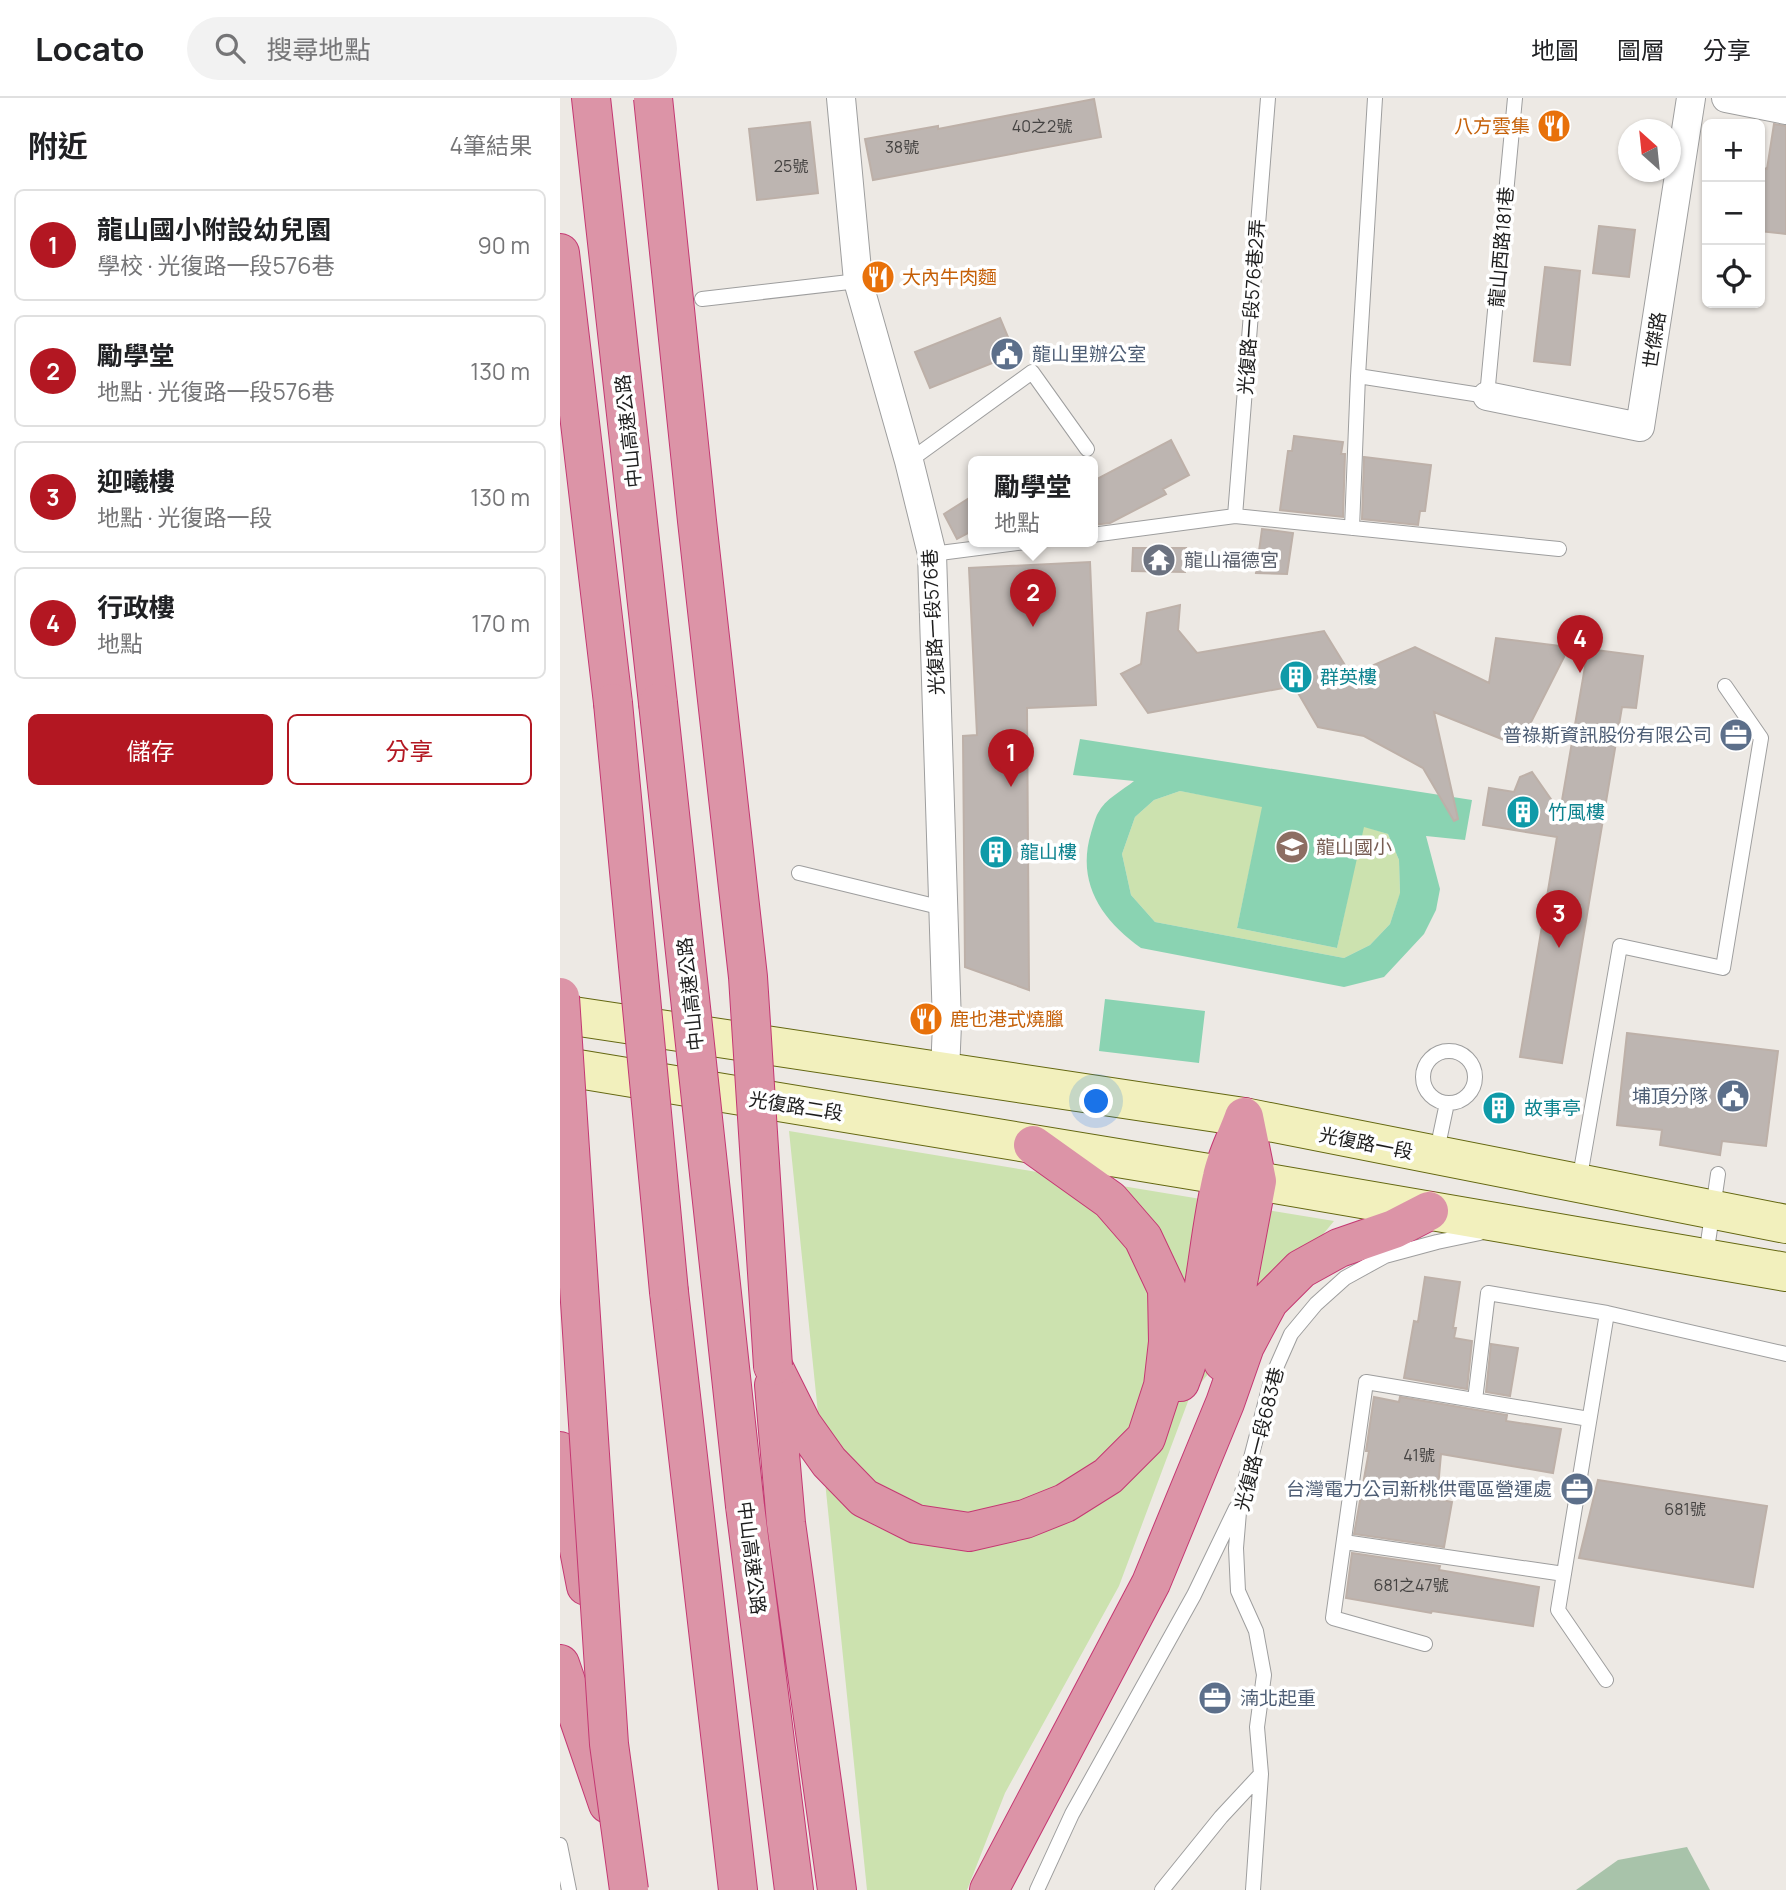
<!DOCTYPE html>
<html lang="zh-TW">
<meta charset="utf-8">
<style>
:root{--surface:#fff;--page:#f2f2f2;--text:#202124;--muted:#757577;--line:#e0e0e0;--accent:#b31722}
body{margin:0;font-family:Manrope,"Noto Sans TC",sans-serif;background:var(--page);color:var(--text)}
.controls{position:absolute;right:21px;top:21px;display:grid;overflow:hidden;border-radius:10px;box-shadow:0 2px 5px #0004}
.controls button{width:63px;height:63px;display:grid;place-items:center;padding:0;border:0;border-bottom:2px solid var(--line);background:var(--surface);color:var(--text);font:35px sans-serif}
.compass{position:absolute;left:1058px;top:21px;width:63px;height:63px;border-radius:50%;background:var(--surface);box-shadow:0 2px 5px #0004;rotate:333deg}
.you{position:absolute;left:537px;top:1004px;width:24px;height:24px;margin:-18px;border:5px solid #fff;border-radius:50%;background:#1a73e8;box-shadow:0 0 0 10px #1a73e833}
.badge{display:grid;place-items:center;width:46px;height:46px;border-radius:50%;background:var(--accent);color:#fff;font-size:23px;font-weight:700}
.pin{position:absolute;translate:-50% -58px;filter:drop-shadow(0 2px 4px #0008)}
.pin::after{content:'';position:absolute;top:37px;width:24px;height:21px;background:inherit;clip-path:polygon(0 0,100% 0,50% 100%)}
.popup{position:absolute;left:408px;top:358px;width:130px;height:91px;box-sizing:border-box;display:grid;place-content:center;border-radius:10px;background:var(--surface);filter:drop-shadow(0 2px 5px #0005);font-size:23px;white-space:nowrap;color:var(--muted)}
.popup b{font-size:26px;color:var(--text)}
.popup::after{content:'';position:absolute;left:50%;top:100%;margin-left:-14px;border:14px solid transparent;border-top-color:var(--surface)}
.list{margin:0;padding:0;list-style:none}
h2{display:flex;justify-content:space-between;align-items:center;height:91px;margin:0;padding:0 28px;font-size:30px}
h2 small{font-size:23px;font-weight:400;color:var(--muted)}
.list li{display:grid;grid-template-columns:46px 1fr auto;gap:21px;align-items:center;box-sizing:border-box;height:112px;margin:0 14px 14px;padding:0 14px;border:2px solid var(--line);border-radius:10px}
.list b{display:block;font-size:26px;white-space:nowrap}
.list p{margin:0;font-size:23px;white-space:nowrap;color:var(--muted)}
.list em{font-size:23px;font-style:normal;color:var(--muted)}
.actions{display:flex;gap:14px;padding:21px 28px}
.actions a{flex:1;padding:16px 0;border:2px solid var(--accent);border-radius:10px;text-align:center;font-size:24px;color:var(--accent)}
.actions .main{background:var(--accent);color:#fff}
.icon{flex:none;width:38px;height:38px;fill:none;stroke:currentColor;stroke-width:2;stroke-linecap:round;stroke-linejoin:round}
.map{position:relative;flex:none;width:1226px;height:1792px;overflow:hidden}
header{display:flex;align-items:center;gap:42px;box-sizing:border-box;height:98px;padding:0 35px;background:var(--surface);border-bottom:2px solid var(--line)}
header strong{font-size:33px}
nav{display:flex;gap:38px;margin-inline-start:auto;font-size:24px}
.search{width:490px;height:63px;background:var(--page);display:flex;align-items:center;gap:18px;box-sizing:border-box;padding:0 24px;border-radius:38px;color:var(--muted);font-size:26px}
main{display:flex}
aside{flex:1;background:var(--surface)}
.map>svg:first-child{display:block}
.grass{fill:#cce2af}
.cemetery{fill:#a8c3aa}
.pitch{fill:#8ad3b2;fill-rule:evenodd}
.building{fill:#bdb5b1;stroke:#bdb0a8;stroke-width:2}
.lines{fill:none;stroke-linecap:round;stroke-linejoin:round}
.lane-casing{stroke:#9e9e9e;stroke-width:16}
.street-casing{stroke:#9e9e9e;stroke-width:30}
.secondary-casing{stroke:#646711;stroke-width:40}
.highway-casing{stroke:#c43872;stroke-width:40}
.lane{stroke:#fff;stroke-width:14}
.street{stroke:#fff;stroke-width:28}
.secondary{stroke:#f2f0bd;stroke-width:38}
.highway{stroke:#dc94a7;stroke-width:38}
.highway-bridge-casing{stroke:#c43872;stroke-width:40;stroke-linecap:butt}
.highway-bridge{stroke:#dc94a7;stroke-width:38}
.labels{text-anchor:middle;stroke-width:7;stroke-linejoin:round;paint-order:stroke}
.number-label{font-size:16px;fill:#454342}
.food-label{font-size:19px;fill:#c56008;stroke:#fff;text-anchor:start}
.street-label{font-size:19px;fill:#1d1d1d;stroke:#fff}
.service-label{font-size:19px;fill:#4e5e75;stroke:#fff;text-anchor:end}
.worship-label{font-size:19px;fill:#5b616d;stroke:#fff;text-anchor:start}
.culture-label{font-size:19px;fill:#0d838f;stroke:#fff;text-anchor:start}
.education-label{font-size:19px;fill:#785e54;stroke:#fff;text-anchor:start}
</style>
<header>
<strong>Locato</strong>
<div class="search"><svg class="icon" aria-label="search" viewBox="0 0 24 24"><circle cx="10" cy="10" r="6"/><path d="M15 15l6 6"/></svg>搜尋地點</div>
<nav><a>地圖</a><a>圖層</a><a>分享</a></nav>
</header>
<main>
<aside>
<h2>附近<small>4筆結果</small></h2>
<ul class="list">
<li><span class="badge">1</span><div><b>龍山國小附設幼兒園</b><p>學校 · 光復路一段576巷</p></div><em>90 m</em></li>
<li><span class="badge">2</span><div><b>勵學堂</b><p>地點 · 光復路一段576巷</p></div><em>130 m</em></li>
<li><span class="badge">3</span><div><b>迎曦樓</b><p>地點 · 光復路一段</p></div><em>130 m</em></li>
<li><span class="badge">4</span><div><b>行政樓</b><p>地點</p></div><em>170 m</em></li>
</ul>
<div class="actions"><a class="main">儲存</a><a>分享</a></div>
</aside>
<div class="map">
<svg width="1226" height="1792" viewBox="0 0 1226 1792">
<rect width="100%" height="100%" fill="#ede9e4"/>
<!-- grass -->
<path class="grass" d="M620 693 703 708 677 830 777 850 803 728 828 736 839 762 840 796 830 826 810 847 784 860 595 824 571 797 562 756 575 719 594 702Z
M229 1033 774 1123 630 1298 559 1488 445 1695 407 1792H307Z"/>
<!-- cemetery -->
<path class="cemetery" d="M1127 1749 1150 1792H1016L1058 1762Z"/>
<!-- pitch -->
<path class="pitch" d="M520 641 912 702 905 742 866 738 880 791 876 812 864 836 824 879 784 889 581 850C542 822 516 785 531 735 533 729 535 720 538 715 545 701 563 692 574 683L513 677ZM620 693 702 709 677 830 777 850 804 729 828 736 839 762 840 795 830 826 810 847 784 860 595 824 571 797 562 756 575 719 594 702Z
M545 901 645 913 639 965 539 953Z"/>
<!-- building -->
<path class="building" d="M534 1 541 39 313 82 305 41 378 28V31Z
M250 24 258 95 197 102 189 31Z
M1214 26 1226 28V136L1200 133V69L1207 71Z
M1039 128 1075 132 1069 179 1033 175Z
M985 169 1020 173 1010 267 974 263Z
M440 220 455 256 370 290 355 254Z
M734 338 783 344 781 356H785L783 419 720 412 728 353H732Z
M611 342 629 377 603 391 606 396 550 425 533 427V383Z
M804 359 871 367 865 413H860L858 427 802 421Z
M414 397V432L397 441 384 416Z
M702 431 733 435 727 476 696 475Z
M573 450H626L625 474 572 473Z
M530 464 536 607 467 610 469 892 405 869 403 638 417 637 409 470Z
M620 507 618 532 637 555 764 533 791 577 855 549 929 585 936 540 1009 549 959 648 874 614 898 721 894 723 863 670 804 638 758 629 734 588 588 615 561 576 581 566 587 515Z
M1028 551 1083 558 1076 610 1062 609 1002 965 960 959 997 739 923 727 929 690 954 694 960 679 972 674 1000 714Z
M1067 935 1218 953 1206 1048 1162 1043 1160 1057 1100 1047 1102 1032 1057 1027Z
M865 1179 900 1184 893 1230H896L894 1240 912 1243 907 1291 844 1280 854 1223 858 1224Z
M931 1246 958 1250 950 1298 926 1294Z
M814 1299 839 1304 840 1299 947 1317 946 1323 1001 1331 993 1375 881 1356 877 1401 892 1404 884 1449 794 1436 809 1353H806Z
M1038 1382 1207 1408 1193 1489 1019 1460Z
M792 1455 880 1468 879 1472 979 1489 973 1528 872 1513 871 1515 786 1500Z"/>
<g class="lines">
<defs>
<path id="lane" d="M142 201 298 183
M798 278 927 298 955 0
M349 363 472 274 527 351
M675 418 708 0
M792 430 798 278 815 0
M532 437 675 418 999 451
M372 456 474 443
M239 775 383 810
M863 979a26 26 0 1 1 52 0a26 26 0 1 1-52 0Z
M876 1057 887 1005
M1019 1084 1060 848 1163 870 1201 640 1165 588
M1146 1158 1158 1076
M915 1302 928 1195 1047 1215 1226 1256
M784 1444 1004 1476
M865 1546 773 1520 806 1284 1029 1321
M1046 1582 998 1512 1047 1215
M0 1747 9 1792
M477 1792 512 1716 634 1497 676 1410
M602 1792 661 1719 701 1676 697 1629 704 1577 696 1533 678 1493 676 1450 680 1402 712 1279 731 1236 756 1206 785 1180 825 1158 877 1144 920 1135
M693 1792 701 1676"/>
<path id="street" d="M281 0 298 183 349 363 372 456 387 926 385 974
M1166 0 1226 12
M927 298 1080 329 1131 0"/>
<path id="secondary" d="M0 916 684 1019 1226 1126
M0 968 697 1083 1226 1174"/>
<path id="highway" d="M31 0 98 605
M0 155 53 605
M109 1194 178 1792
M663 1264 697 1083 684 1019
M213 1268 242 1326 269 1364 304 1400 356 1426 409 1434 465 1421 505 1405 548 1378 586 1340 603 1288 608 1244 607 1191 583 1140 550 1102 473 1047
M620 1284C646 1219 646 1147 662 1079 666 1059 677 1039 684 1019
M214 1287 226 1425 277 1792
M0 1353 26 1488
M185 1408 234 1792
M0 1566 48 1706
M429 1792 591 1485 665 1305 685 1248 709 1203 741 1171 779 1150 834 1131 869 1113"/>
</defs>
<!-- lane casing -->
<use href="#lane" class="lane-casing"/>
<!-- street casing -->
<use href="#street" class="street-casing"/>
<!-- secondary casing -->
<use href="#secondary" class="secondary-casing"/>
<!-- highway casing -->
<use href="#highway" class="highway-casing"/>
<!-- lane -->
<use href="#lane" class="lane"/>
<!-- street -->
<use href="#street" class="street"/>
<!-- secondary -->
<use href="#secondary" class="secondary"/>
<!-- highway -->
<use href="#highway" class="highway"/>
<defs>
<path id="highway-bridge" d="M93 0 137 423 188 879 213 1268
M53 605 109 1194
M98 605 185 1408
M0 899 49 1646 69 1792"/>
</defs>
<!-- highway-bridge casing -->
<use href="#highway-bridge" class="highway-bridge-casing"/>
<!-- highway-bridge -->
<use href="#highway-bridge" class="highway-bridge"/>
</g>
<!-- icons -->
<defs>
<symbol id="restaurant-disc" viewBox="-11 -11 22 22"><circle r="9.5" fill="#e8710a" stroke="#fff"/><path d="M-5-6h1v4h1v-4h1v4h1v-4h1v5L-1.5 .5V6h-2V.5L-5-1ZM5-6V6H3V1.5H1.5Q1.5-4 5-6Z" fill="#fff"/></symbol>
<symbol id="civic-disc" viewBox="-11 -11 22 22"><circle r="9.5" fill="#5c6f8a" stroke="#fff"/><path d="M-.6-6.5H3V-4.5H.6V-3L4-1V1h2V6H-6V1h2V-1L-.6-3ZM-1.2 2.5V6h2.4V2.5Z" fill="#fff"/></symbol>
<symbol id="temple-disc" viewBox="-11 -11 22 22"><circle r="9.5" fill="#6b7280" stroke="#fff"/><path d="M0-6L5-2H3V0L6.5 2.5H4V6H1.5V3h-3V6H-4V2.5H-6.5L-3 0V-2H-5Z" fill="#fff"/></symbol>
<symbol id="building-disc" viewBox="-11 -11 22 22"><circle r="9.5" fill="#0f9aa8" stroke="#fff"/><path d="M-4-6H4V6H1V3H-1V6H-4ZM-2.5-4.3h1.7v1.8h-1.7ZM.8-4.3h1.7v1.8H.8ZM-2.5-1h1.7V.8h-1.7ZM.8-1h1.7V.8H.8Z" fill="#fff"/></symbol>
<symbol id="office-disc" viewBox="-11 -11 22 22"><circle r="9.5" fill="#5c6f8a" stroke="#fff"/><path d="M-6-3h4V-5.5h4V-3h4V5H-6ZM-1-4.5V-3h2v-1.5ZM-6 0V1H6V0Z" fill="#fff"/></symbol>
<symbol id="school-disc" viewBox="-11 -11 22 22"><circle r="9.5" fill="#8d6e63" stroke="#fff"/><path d="M0-5L7-2L0 1L-7-2ZM-4 1L0 2.5L4 1V4Q0 6-4 4Z" fill="#fff"/></symbol>
</defs>
<g fill-rule="evenodd">
<use href="#restaurant-disc" x="975" y="9" width="38" height="38"/>
<use href="#restaurant-disc" x="299" y="160" width="38" height="38"/>
<use href="#civic-disc" x="428" y="237" width="38" height="38"/>
<use href="#temple-disc" x="580" y="443" width="38" height="38"/>
<use href="#building-disc" x="717" y="560" width="38" height="38"/>
<use href="#office-disc" x="1157" y="618" width="38" height="38"/>
<use href="#building-disc" x="944" y="695" width="38" height="38"/>
<use href="#school-disc" x="713" y="730" width="38" height="38"/>
<use href="#building-disc" x="417" y="735" width="38" height="38"/>
<use href="#restaurant-disc" x="347" y="902" width="38" height="38"/>
<use href="#civic-disc" x="1154" y="979" width="38" height="38"/>
<use href="#building-disc" x="920" y="991" width="38" height="38"/>
<use href="#office-disc" x="998" y="1372" width="38" height="38"/>
<use href="#office-disc" x="636" y="1581" width="38" height="38"/>
</g>
<g class="labels">
<!-- number labels -->
<g class="number-label">
<text x="482" y="34">40之2號</text>
<text x="342" y="55">38號</text>
<text x="231" y="74">25號</text>
<text x="859" y="1363">41號</text>
<text x="1125" y="1417">681號</text>
<text x="851" y="1493">681之47號</text>
</g>
<!-- food labels -->
<g class="food-label">
<text x="970" y="35" text-anchor="end">八方雲集</text>
<text x="342" y="186">大內牛肉麵</text>
<text x="390" y="928">鹿也港式燒臘</text>
</g>
<!-- street labels -->
<g class="street-label">
<text transform="translate(941 149) rotate(-85)" y="7">龍山西路181巷</text>
<text transform="translate(691 209) rotate(-86)" y="7">光復路一段576巷2弄</text>
<text transform="translate(1094 242) rotate(-81)" y="7">世傑路</text>
<text transform="translate(68 333) rotate(-96)" y="7">中山高速公路</text>
<text transform="translate(373 524) rotate(-93)" y="7">光復路一段576巷</text>
<text transform="translate(130 896) rotate(-96)" y="7">中山高速公路</text>
<text transform="translate(236 1008) rotate(9)" y="7">光復路二段</text>
<text transform="translate(806 1045) rotate(11)" y="7">光復路一段</text>
<text transform="translate(699 1341) rotate(-76)" y="7">光復路一段683巷</text>
<text transform="translate(192 1460) rotate(83)" y="7">中山高速公路</text>
</g>
<!-- service labels -->
<g class="service-label">
<text x="472" y="263" text-anchor="start">龍山里辦公室</text>
<text x="1152" y="644">普祿斯資訊股份有限公司</text>
<text x="1148" y="1005">埔頂分隊</text>
<text x="992" y="1398">台灣電力公司新桃供電區營運處</text>
<text x="680" y="1607" text-anchor="start">湳北起重</text>
</g>
<!-- worship labels -->
<g class="worship-label">
<text x="624" y="469">龍山福德宮</text>
</g>
<!-- culture labels -->
<g class="culture-label">
<text x="760" y="586">群英樓</text>
<text x="988" y="721">竹風樓</text>
<text x="460" y="761">龍山樓</text>
<text x="964" y="1017">故事亭</text>
</g>
<!-- education labels -->
<g class="education-label">
<text x="756" y="756">龍山國小</text>
</g>
</g>
</svg>
<div class="controls">
<button>+</button>
<button>−</button>
<button><svg class="icon" aria-label="locate" viewBox="0 0 24 24"><circle cx="12" cy="12" r="6"/><path d="M12 2v4M12 18v4M2 12h4M18 12h4"/></svg></button>
</div>
<svg class="compass" viewBox="-18 -18 36 36"><path d="M0-13l5 13h-10z" fill="#e53935"/><path d="M0 13l5-13h-10z" fill="#757577"/></svg>
<div class="you"></div>
<div class="pin badge" style="left:451px;top:689px">1</div>
<div class="pin badge" style="left:473px;top:529px">2</div>
<div class="popup"><b>勵學堂</b>地點</div>
<div class="pin badge" style="left:999px;top:850px">3</div>
<div class="pin badge" style="left:1020px;top:575px">4</div>
</div>
</main>
